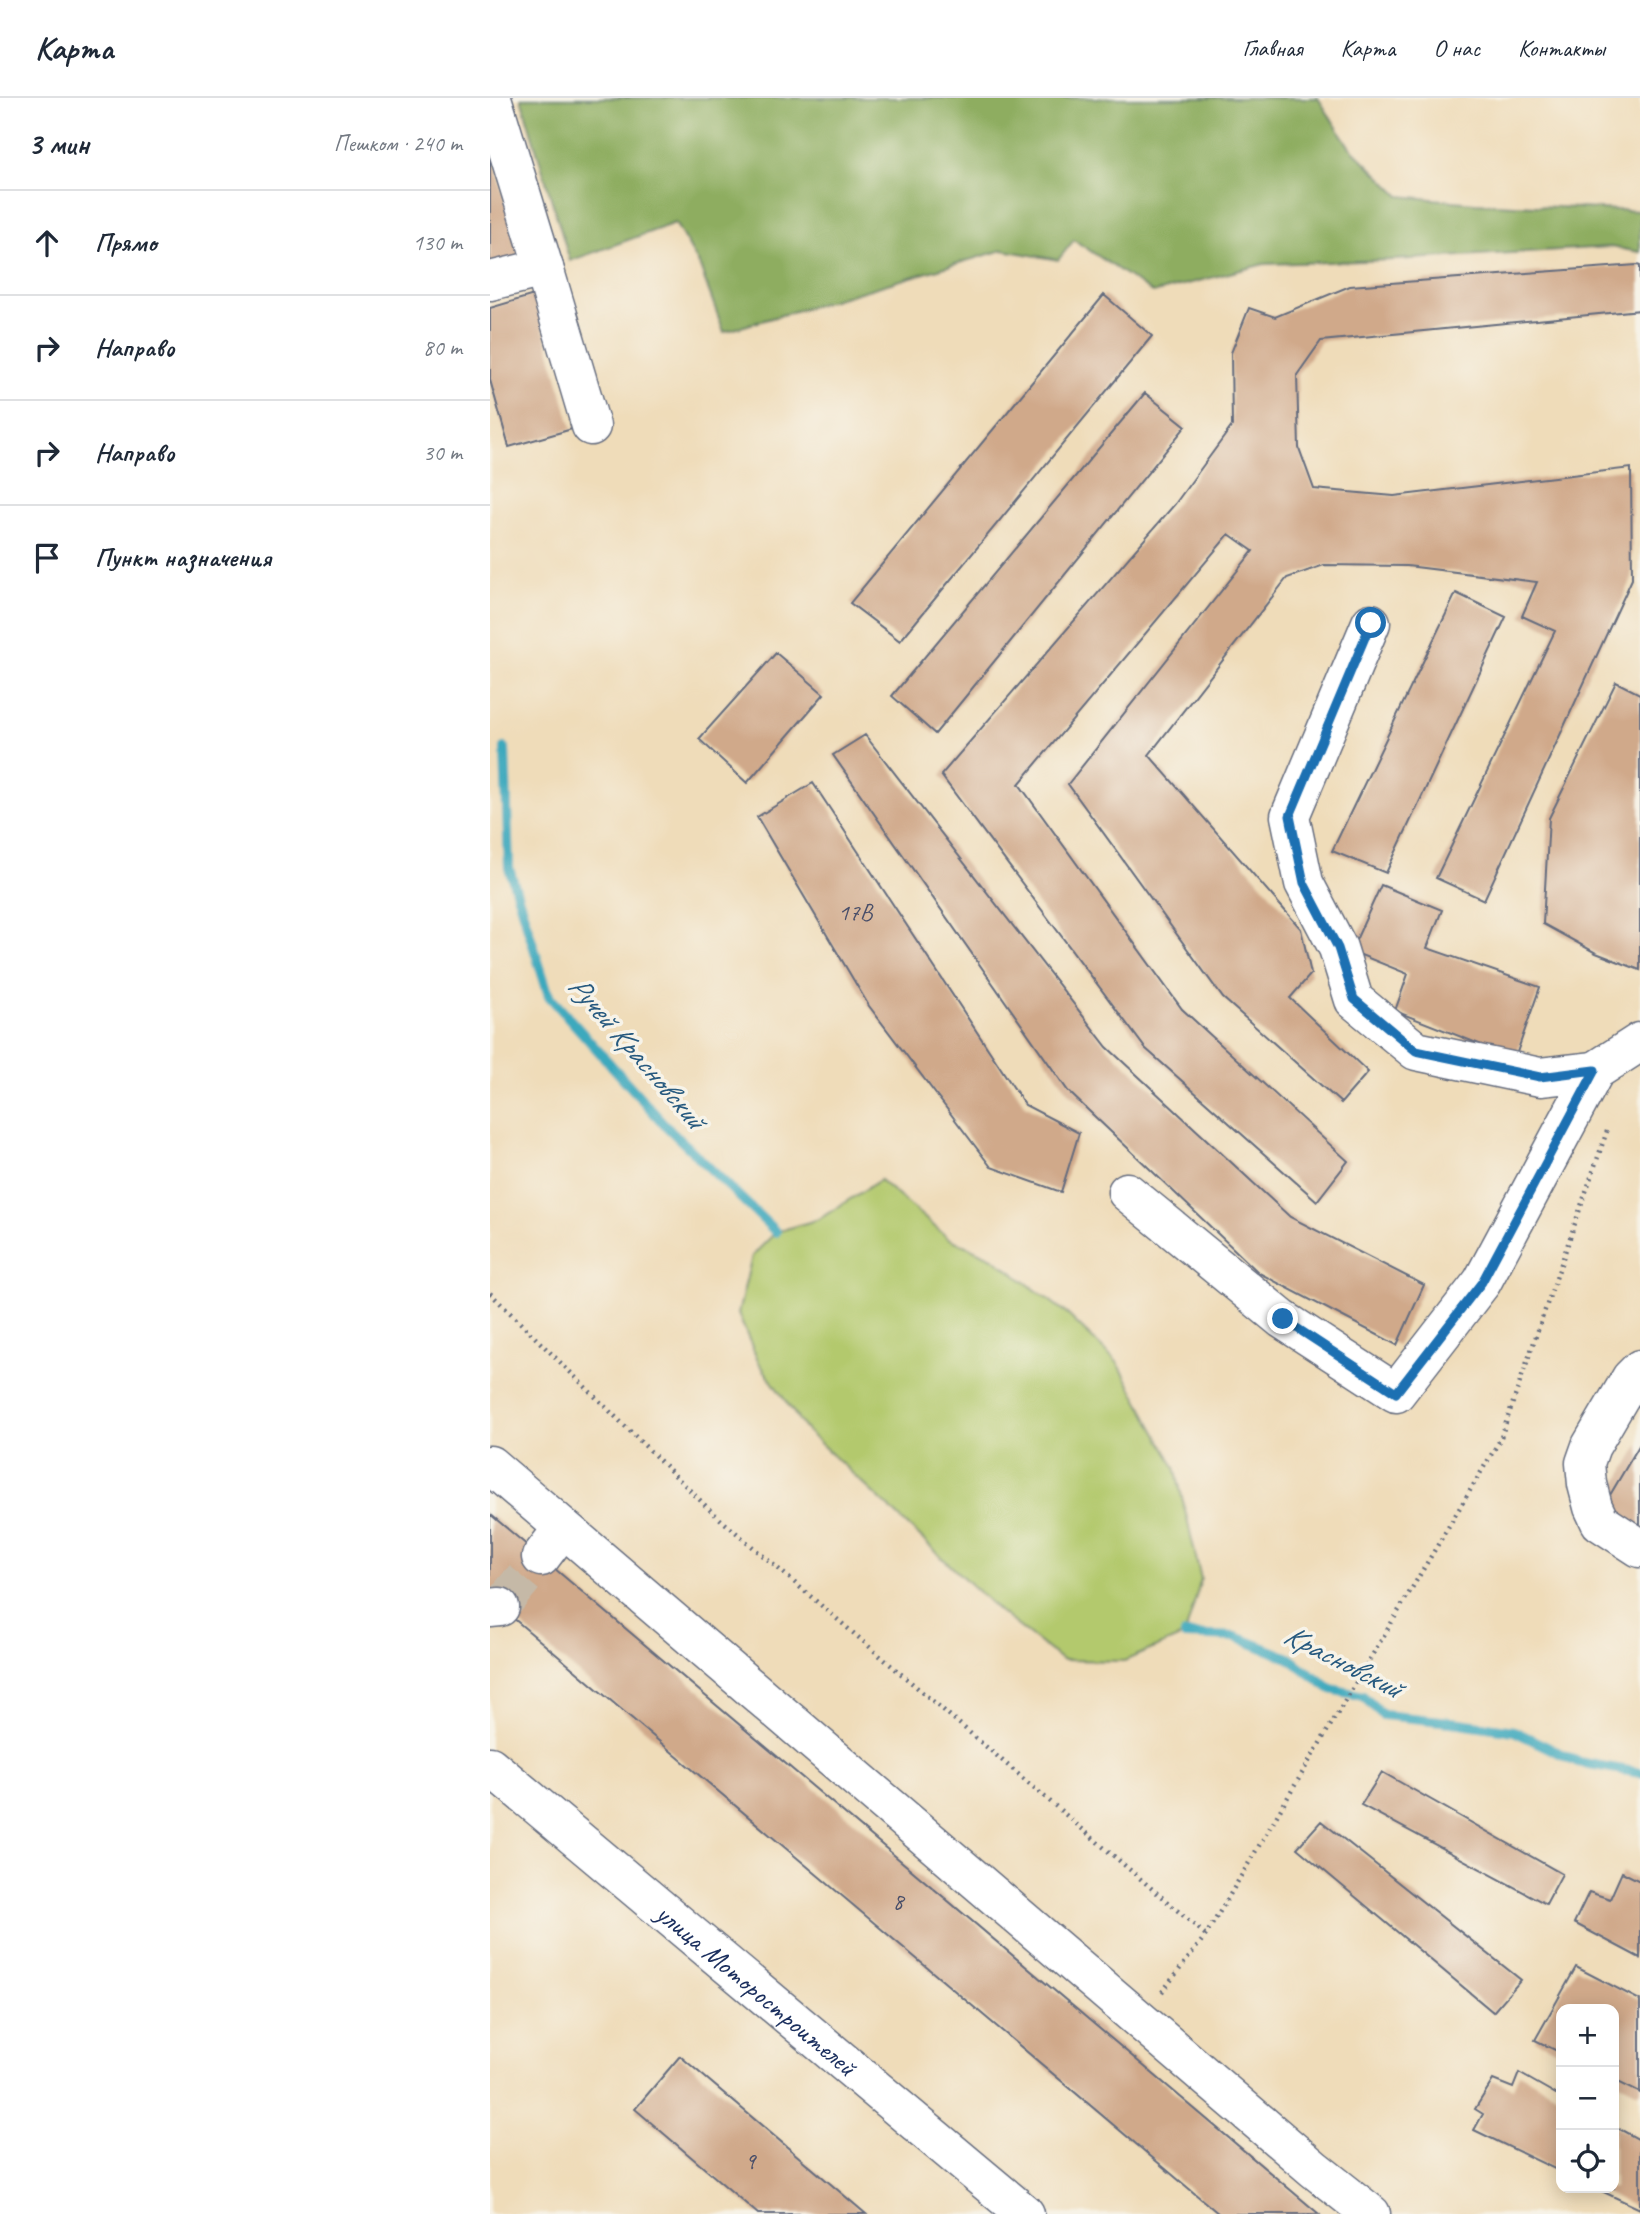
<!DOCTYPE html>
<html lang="ru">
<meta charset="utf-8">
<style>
:root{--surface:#fff;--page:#f6f6f7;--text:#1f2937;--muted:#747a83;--line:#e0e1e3}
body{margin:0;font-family:Caveat,sans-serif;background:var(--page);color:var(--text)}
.controls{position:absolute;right:21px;bottom:21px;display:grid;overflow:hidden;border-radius:14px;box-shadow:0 4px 18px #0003}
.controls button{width:63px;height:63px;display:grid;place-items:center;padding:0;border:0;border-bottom:2px solid var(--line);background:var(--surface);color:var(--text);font:35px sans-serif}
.stop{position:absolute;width:21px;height:21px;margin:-16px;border:5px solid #1f6fb2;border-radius:50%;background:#fff}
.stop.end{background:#1f6fb2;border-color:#fff;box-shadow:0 2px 7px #0008}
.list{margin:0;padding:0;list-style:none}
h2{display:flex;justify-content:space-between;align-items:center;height:91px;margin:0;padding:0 28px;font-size:30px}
h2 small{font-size:23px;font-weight:400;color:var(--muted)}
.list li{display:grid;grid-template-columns:46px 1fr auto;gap:21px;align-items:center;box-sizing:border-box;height:105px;padding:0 28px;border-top:2px solid var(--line)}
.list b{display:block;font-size:26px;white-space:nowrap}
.list em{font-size:23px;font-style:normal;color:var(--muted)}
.icon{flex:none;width:38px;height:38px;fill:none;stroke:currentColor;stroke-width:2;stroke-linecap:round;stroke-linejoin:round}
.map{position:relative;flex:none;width:1150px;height:2116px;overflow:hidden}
header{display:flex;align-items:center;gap:42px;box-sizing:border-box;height:98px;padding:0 35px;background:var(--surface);border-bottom:2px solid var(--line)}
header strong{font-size:33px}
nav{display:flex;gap:38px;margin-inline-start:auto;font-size:24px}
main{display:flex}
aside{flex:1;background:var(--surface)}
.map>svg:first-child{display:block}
.green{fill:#b3c96d;stroke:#677c66;stroke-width:2}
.forest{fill:#8ead60;stroke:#546e5f;stroke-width:2}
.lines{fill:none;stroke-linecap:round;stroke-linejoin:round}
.stream{stroke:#3da9bd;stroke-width:10}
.building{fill:#d0a98a}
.minor-tunnel{stroke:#c5b9a7;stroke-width:38;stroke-dasharray:38 19;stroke-linecap:butt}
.minor-casing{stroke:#656c7e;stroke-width:41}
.path{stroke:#656c7e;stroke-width:4.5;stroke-dasharray:2 5;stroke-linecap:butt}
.minor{stroke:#fff;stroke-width:38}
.route{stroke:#1f6fb2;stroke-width:9}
.labels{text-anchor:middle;stroke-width:7;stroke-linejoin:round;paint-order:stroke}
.number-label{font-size:24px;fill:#484e69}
.street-label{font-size:28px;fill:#1b2f5e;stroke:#f7f3e8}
.water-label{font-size:30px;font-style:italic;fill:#275a7f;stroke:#f7f3e8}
</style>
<header>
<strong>Карта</strong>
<nav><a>Главная</a><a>Карта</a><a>О нас</a><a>Контакты</a></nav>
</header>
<main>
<aside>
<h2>3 мин<small>Пешком · 240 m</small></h2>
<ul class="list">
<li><svg class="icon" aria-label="ahead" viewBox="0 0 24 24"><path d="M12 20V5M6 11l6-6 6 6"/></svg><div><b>Прямо</b></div><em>130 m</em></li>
<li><svg class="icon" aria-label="right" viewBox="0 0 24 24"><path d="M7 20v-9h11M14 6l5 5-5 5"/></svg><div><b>Направо</b></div><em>80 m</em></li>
<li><svg class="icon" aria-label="right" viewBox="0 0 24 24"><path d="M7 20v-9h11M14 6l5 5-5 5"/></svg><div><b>Направо</b></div><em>30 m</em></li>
<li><svg class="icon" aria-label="arrive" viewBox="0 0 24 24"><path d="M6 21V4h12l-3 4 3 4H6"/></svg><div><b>Пункт назначения</b></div></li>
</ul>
</aside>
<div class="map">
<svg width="1150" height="2116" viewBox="0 0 1150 2116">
<rect width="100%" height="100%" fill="#f7f3e8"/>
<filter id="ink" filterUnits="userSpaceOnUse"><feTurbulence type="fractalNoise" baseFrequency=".0143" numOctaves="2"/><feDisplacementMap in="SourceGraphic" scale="14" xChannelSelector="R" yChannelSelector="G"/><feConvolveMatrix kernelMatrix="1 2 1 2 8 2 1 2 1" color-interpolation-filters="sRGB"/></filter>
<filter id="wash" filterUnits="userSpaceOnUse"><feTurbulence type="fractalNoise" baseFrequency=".00686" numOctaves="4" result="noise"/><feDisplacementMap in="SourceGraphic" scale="28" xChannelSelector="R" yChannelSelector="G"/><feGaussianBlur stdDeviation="1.57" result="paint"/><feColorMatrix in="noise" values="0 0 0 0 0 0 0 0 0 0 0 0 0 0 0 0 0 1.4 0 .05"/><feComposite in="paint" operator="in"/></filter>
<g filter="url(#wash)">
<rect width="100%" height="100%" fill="#efdcb9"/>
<!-- green -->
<path class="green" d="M390 1082 458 1140 503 1160 575 1214 628 1265 685 1369 711 1481 695 1537 634 1563 572 1562 510 1514 315 1331 268 1263 248 1216 262 1158 286 1134 329 1121Z"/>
<!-- forest -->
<path class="forest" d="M31 0H828L859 48 910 98 985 105 1150 113V154L1120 149 904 162 774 166 663 195 584 142 568 162 513 152 234 234 209 166 185 125 80 163Z"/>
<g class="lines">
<!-- stream -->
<path class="stream" d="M15 650 19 770 59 898 174 1026 286 1134
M695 1537 746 1539 799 1560 841 1591 873 1598 893 1617 970 1625 1024 1633 1088 1664 1150 1675"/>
</g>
<g id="blocks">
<!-- building -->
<path class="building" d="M0 54 33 162 0 171Z
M1147 167 1150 168V212L831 243 807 277 809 350 824 391 904 398 1141 370 1142 481 994 802 946 780 1065 533 1032 518 1047 484 917 468 834 467 797 480 659 657 811 831 821 876 800 900 878 974 851 1005 733 900 578 686 763 453 739 436 529 686 692 911 858 1063 827 1103 655 950 451 677 685 406 742 328 741 255 759 210 785 219 860 188Z
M44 197 82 331 19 349 0 282V210Z
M614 197 662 238 410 543 360 505Z
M655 295 696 328 445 636 402 598Z
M966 495 1016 519 896 775 842 753Z
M286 555 334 596 257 685 209 641Z
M1126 584 1150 596V872L1106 855 1053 826 1059 720Z
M375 637 617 949 800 1119 934 1187 907 1247 769 1175 578 993 343 657Z
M323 685 535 1007 589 1035 571 1094 501 1069 379 908 267 719Z
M891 787 952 812 937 850 1050 889 1025 960 905 913 918 876 861 853Z
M1150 1346V1431L1113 1409Z
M0 1416 829 2116H729L10 1509 0 1501Z
M892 1674 1072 1776 1056 1806 871 1707Z
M831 1723 1031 1882 1003 1914 807 1750Z
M1132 1774 1150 1783V1860L1084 1825 1099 1794 1120 1801Z
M1086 1869 1150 1902V1995L1124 1982V1911H1071V1955L1045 1942Z
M190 1958 376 2116H268L145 2011Z
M1029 1975 1071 1999V2074L984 2032 993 2016 985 2011 1003 1982 1023 1990Z
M1124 2028 1150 2042V2111L1105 2090H1124Z"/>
</g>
</g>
<g filter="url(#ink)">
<use href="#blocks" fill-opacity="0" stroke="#656c7e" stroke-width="2"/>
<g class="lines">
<!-- minor-tunnel -->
<path class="minor-tunnel" d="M10 1509 51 1459"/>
<defs>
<g id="minor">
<path d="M54 170 101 328"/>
<path d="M0 183 54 170 2 0"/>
<path d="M881 525 800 718 814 785 848 850 864 902 926 953 1050 979 1105 973"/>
<path d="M637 1094 792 1221 906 1295 992 1184 1105 973 1150 944"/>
<path d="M1150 1271 1141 1280 1101 1348 1095 1365 1097 1386 1103 1409 1110 1424 1150 1450"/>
<path d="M0 1367 824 2071 881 2116"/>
<path d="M51 1459 73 1430"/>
<path d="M0 1510 10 1509"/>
<path id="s1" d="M0 1668 535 2116"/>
</g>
</defs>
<!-- minor casing -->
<use href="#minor" class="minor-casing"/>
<!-- path -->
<path class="path" d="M0 1195 222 1414 716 1837
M672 1894 716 1837 1010 1342 1117 1033"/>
<!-- minor -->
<use href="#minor" class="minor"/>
</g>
</g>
<g class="lines" filter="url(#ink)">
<!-- route -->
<path class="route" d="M793 1221 906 1295 992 1184 1105 972 1050 979 926 953 864 901 848 850 814 785 800 718 881 525"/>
</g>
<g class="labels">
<!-- number labels -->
<g class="number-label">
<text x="365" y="822">17В</text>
<text x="408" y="1811">8</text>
<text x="260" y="2071">9</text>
</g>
<!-- street labels -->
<g class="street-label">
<text dy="10" stroke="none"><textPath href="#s1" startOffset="348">улица Моторостроителей</textPath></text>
</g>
<!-- water labels -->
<g class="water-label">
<text transform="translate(147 954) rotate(49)" y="10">Ручей Красновский</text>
<text transform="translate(853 1563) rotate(27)" y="10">Красновский</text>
</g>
</g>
</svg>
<div class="controls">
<button>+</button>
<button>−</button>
<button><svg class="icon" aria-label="locate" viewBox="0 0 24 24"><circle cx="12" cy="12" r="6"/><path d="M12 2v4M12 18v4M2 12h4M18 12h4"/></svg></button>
</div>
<div class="stop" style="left:881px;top:525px"></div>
<div class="stop end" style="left:793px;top:1221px"></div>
</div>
</main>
